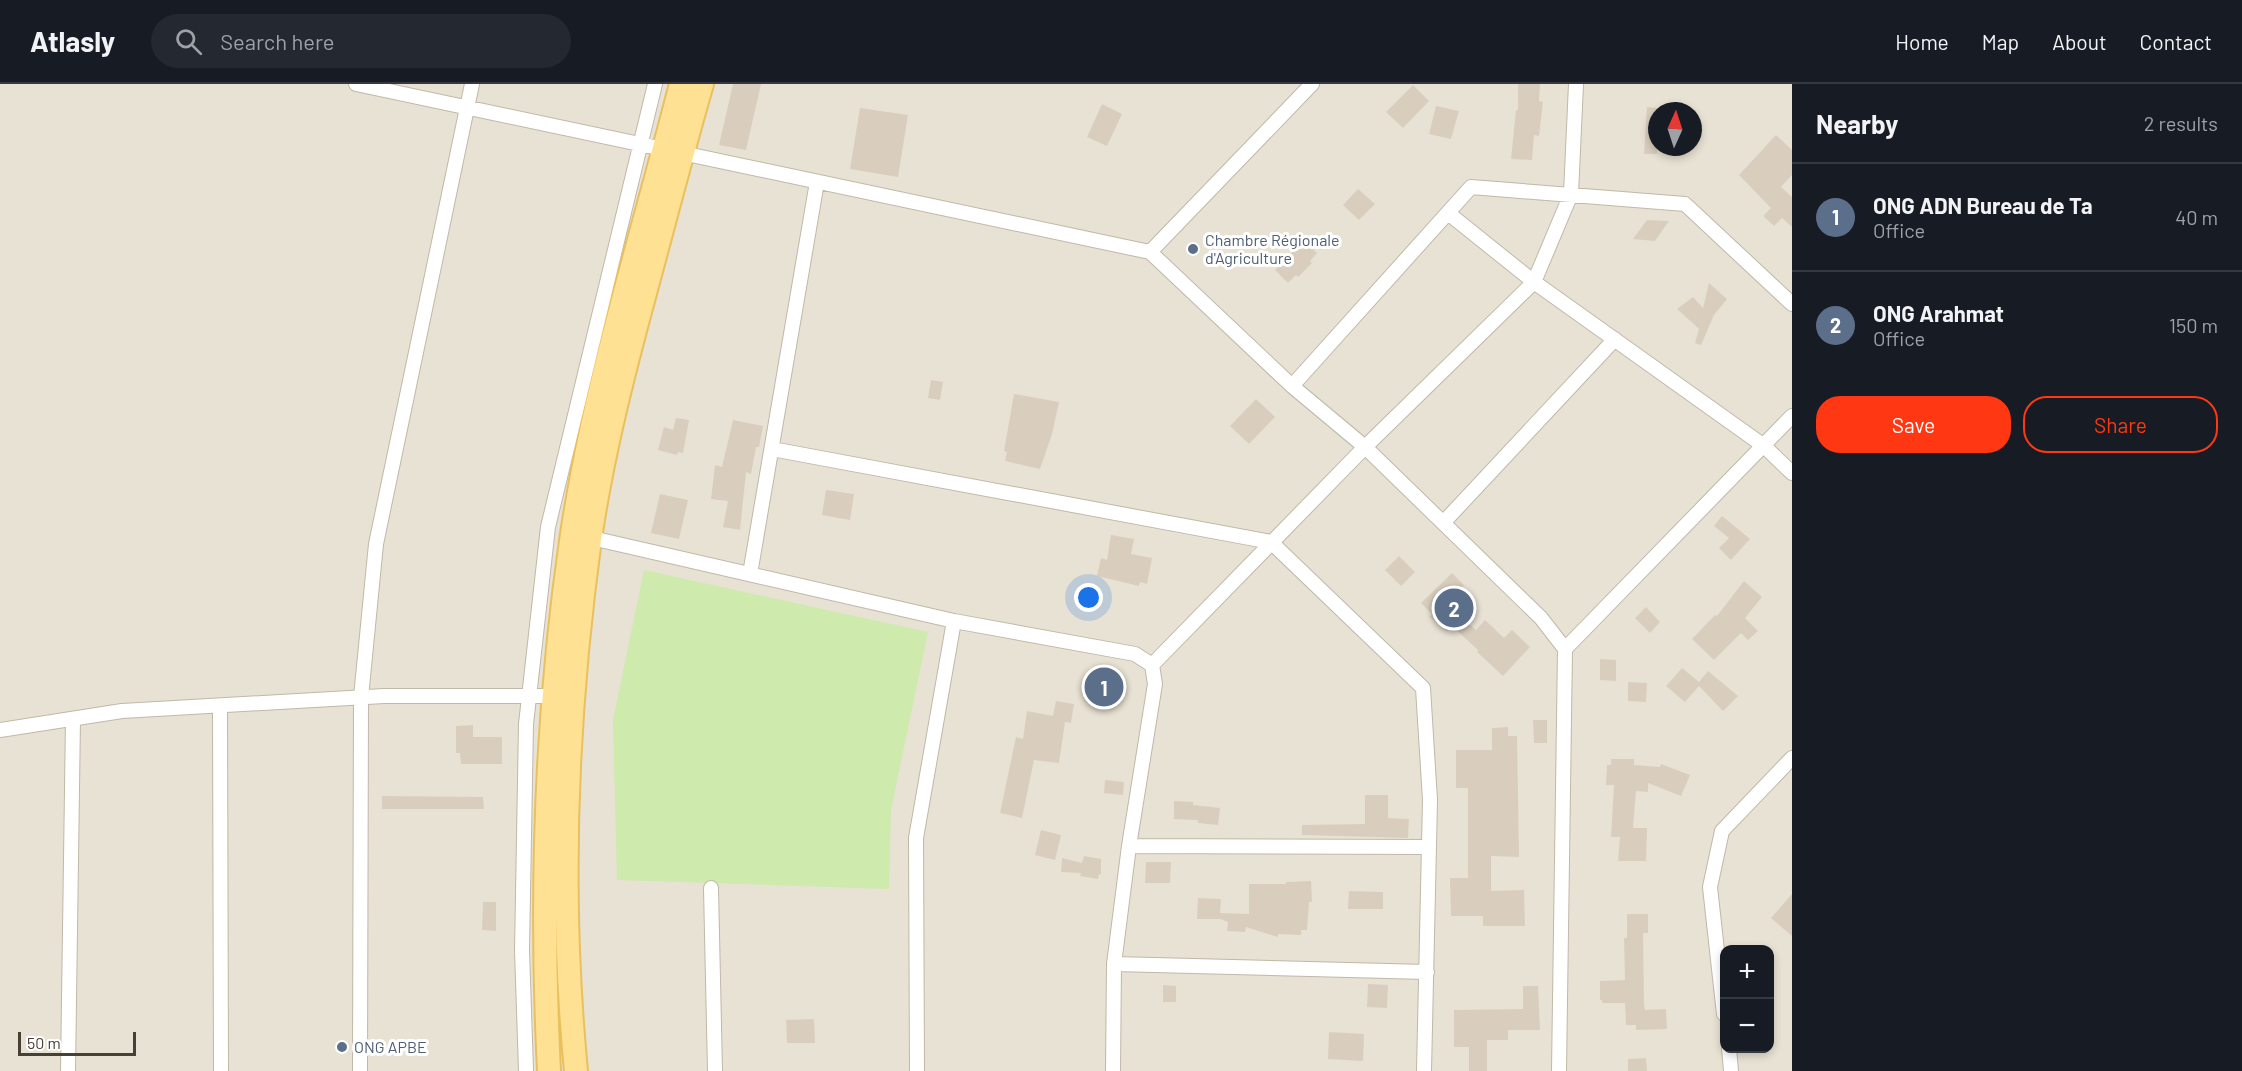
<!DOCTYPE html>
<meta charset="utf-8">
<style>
:root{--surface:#171b24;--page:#242831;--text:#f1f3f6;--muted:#9ea1a6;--line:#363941;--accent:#ff3712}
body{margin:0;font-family:Barlow,sans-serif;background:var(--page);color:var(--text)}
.controls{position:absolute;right:18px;bottom:18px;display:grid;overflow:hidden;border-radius:12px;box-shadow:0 3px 9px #0003}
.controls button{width:54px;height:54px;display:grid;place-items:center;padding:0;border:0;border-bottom:2px solid var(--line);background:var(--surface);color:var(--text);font:30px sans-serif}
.compass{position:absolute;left:1648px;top:18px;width:54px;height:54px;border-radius:50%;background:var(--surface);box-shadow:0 3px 9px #0003;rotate:3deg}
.scale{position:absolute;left:18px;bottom:15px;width:118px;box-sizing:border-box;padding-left:6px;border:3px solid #474035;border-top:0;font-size:16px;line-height:21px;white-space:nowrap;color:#474035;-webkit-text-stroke:4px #fff;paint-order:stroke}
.you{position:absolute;left:1089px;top:514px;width:21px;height:21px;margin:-15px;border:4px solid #fff;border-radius:50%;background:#1a73e8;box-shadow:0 0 0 9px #1a73e833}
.badge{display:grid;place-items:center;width:39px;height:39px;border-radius:50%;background:var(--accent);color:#fff;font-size:20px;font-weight:700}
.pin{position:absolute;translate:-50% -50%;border:3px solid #fff;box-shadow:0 2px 6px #0006}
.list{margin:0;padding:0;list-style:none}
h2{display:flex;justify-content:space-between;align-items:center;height:78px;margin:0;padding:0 24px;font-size:26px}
h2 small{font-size:20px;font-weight:400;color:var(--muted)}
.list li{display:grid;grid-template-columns:39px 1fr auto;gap:18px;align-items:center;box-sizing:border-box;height:108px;padding:0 24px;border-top:2px solid var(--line)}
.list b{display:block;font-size:22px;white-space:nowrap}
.list p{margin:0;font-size:20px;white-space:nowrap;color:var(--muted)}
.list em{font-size:20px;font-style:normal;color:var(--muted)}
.actions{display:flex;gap:12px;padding:18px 24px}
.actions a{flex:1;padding:14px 0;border:2px solid var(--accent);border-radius:24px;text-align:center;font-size:21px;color:var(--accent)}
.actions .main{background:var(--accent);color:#fff}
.icon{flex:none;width:33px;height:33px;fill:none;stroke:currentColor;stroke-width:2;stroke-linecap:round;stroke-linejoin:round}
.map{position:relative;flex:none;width:1792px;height:987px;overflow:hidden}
header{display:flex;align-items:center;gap:36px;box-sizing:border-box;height:84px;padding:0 30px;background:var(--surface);border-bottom:2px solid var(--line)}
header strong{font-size:28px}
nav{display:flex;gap:33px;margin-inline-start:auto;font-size:21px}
.search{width:420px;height:54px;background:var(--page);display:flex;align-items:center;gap:15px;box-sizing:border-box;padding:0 21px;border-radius:33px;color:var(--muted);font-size:22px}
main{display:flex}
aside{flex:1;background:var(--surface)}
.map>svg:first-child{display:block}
.residential{fill:#e8e2d4;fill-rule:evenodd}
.green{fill:#ceeaad}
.building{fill:#d9cebe}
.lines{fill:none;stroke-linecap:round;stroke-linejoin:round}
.street-casing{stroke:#c0b8a8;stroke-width:16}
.primary-casing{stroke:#e9c05f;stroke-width:26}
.street{stroke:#fff;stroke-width:14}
.primary{stroke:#ffe194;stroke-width:22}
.service-dot{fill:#5c6f8a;stroke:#fff;stroke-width:2}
.labels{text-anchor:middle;stroke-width:6;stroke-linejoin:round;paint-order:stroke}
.service-label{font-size:16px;fill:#4e5e75;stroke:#fff;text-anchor:start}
</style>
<header>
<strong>Atlasly</strong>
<div class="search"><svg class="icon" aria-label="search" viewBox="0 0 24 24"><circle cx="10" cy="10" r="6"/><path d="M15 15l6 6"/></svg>Search here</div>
<nav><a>Home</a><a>Map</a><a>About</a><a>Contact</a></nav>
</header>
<main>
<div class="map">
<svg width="1792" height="987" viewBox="0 0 1792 987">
<rect width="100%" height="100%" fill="#f4f0e6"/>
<!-- residential -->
<path class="residential" d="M0 0H1792V987H0ZM1657 27H1693V63H1657ZM1724 866H1770V964H1724Z"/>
<!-- green -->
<path class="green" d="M644 486 928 548 891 726 889 805 617 796 613 636Z"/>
<!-- building -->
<path class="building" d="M733 0H761L746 66 719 61Z
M1518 0H1540L1539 17 1543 18 1539 52 1534 51 1532 76 1511 75 1516 26H1518Z
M1413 1 1429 17 1403 44 1386 28Z
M1102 20 1122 30 1107 62 1087 53Z
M1436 22 1459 27 1451 55 1429 50Z
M1647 23 1657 24V70H1644Z
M860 24 908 31 898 93 850 85Z
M1776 51 1792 66V91L1781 103 1792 113V143L1782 134 1774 142 1763 132 1771 124 1739 91Z
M1358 105 1375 120 1359 136 1343 121Z
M1647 136 1669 137 1655 157 1633 155Z
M1304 156 1317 169 1310 177 1312 179 1298 193 1296 191 1288 199 1275 186Z
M1709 199 1727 215 1714 231 1701 261 1695 259 1699 245 1677 225 1693 213 1703 224Z
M931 296 943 298 940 316 928 314Z
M1014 310 1059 318 1052 350 1040 385 1005 377 1007 368 1004 367Z
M1256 315 1275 333 1249 360 1230 342Z
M676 334 689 336 683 369 678 368 677 371 658 366 664 343 673 346Z
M733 336 763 342 759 363H756L751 390 746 388 740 446 723 443 728 417 711 415 715 381 722 383Z
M826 406 854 410 850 436 822 431Z
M660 410 688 416 679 455 651 449Z
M1722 432 1750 455 1731 476 1719 464 1729 454 1714 442Z
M1111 451 1134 455 1131 470 1152 474 1147 500 1140 498 1139 502 1097 492 1101 474 1107 476Z
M1399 472 1415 488 1401 502 1385 486Z
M1452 489 1464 501 1454 510 1460 516 1452 525 1476 546 1485 536 1504 554 1512 546 1530 563 1503 592 1477 568 1478 566 1452 542 1447 547 1430 533 1432 530 1421 519Z
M1744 497 1762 513 1745 534 1758 547 1748 556 1741 549 1714 576 1692 555 1715 531 1717 532Z
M1646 523 1660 538 1650 549 1635 534Z
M1600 575 1616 576V597L1600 596Z
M1682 584 1699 598 1708 587 1738 612 1723 627 1699 602 1685 618 1666 602Z
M1628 598 1647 599 1646 618 1628 617Z
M1056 617 1074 620 1071 639 1065 638 1059 679 1034 676 1022 734 1000 729 1016 653 1023 655 1027 627 1053 632Z
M1533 636H1547V659H1534Z
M473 641V653H502V680H461L460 669H456V642Z
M1508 643V652H1517L1519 773 1491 772V807L1524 806 1525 842H1483V832H1451L1450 794H1468V704H1456V666H1492V644Z
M1611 675H1634V681L1660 683 1661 680 1690 691 1681 712 1648 699V708L1636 707 1633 744H1647L1646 777H1618L1620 753H1611L1614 701H1606L1607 681H1611Z
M1105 696 1124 698 1123 711 1104 709Z
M1365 711H1388V734L1409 735 1408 754 1302 751V741L1365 740Z
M382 712 483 713 484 725H382Z
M1174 717 1193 718V721L1220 724 1218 741 1198 739V736L1174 735Z
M1041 746 1061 751 1055 776 1035 771Z
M1084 772 1101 775V790H1099L1098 795 1080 792 1081 789 1061 788 1062 774 1082 779Z
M1146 778H1171L1170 799H1145Z
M1311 797 1312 818H1309L1307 846H1301V851L1278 850V853L1246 843 1245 848 1227 847 1228 838 1220 835H1197L1198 814 1221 815 1220 829 1249 830V800H1286V798Z
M1349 807 1383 808V825H1348Z
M1792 810V852L1771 834Z
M483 818H496V847L482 846Z
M1627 830H1648V849H1643L1644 921 1645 926 1666 925 1667 945 1636 946V941H1626L1625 919H1602V916H1600V897L1625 896 1624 854H1627Z
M1368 900 1388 901 1387 924 1367 923Z
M1163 901 1176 902V918H1163Z
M1523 902H1538L1540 946H1508V956H1487V987H1469V963H1454V926L1523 925Z
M814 935 815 959H787L786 936Z
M1329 948 1364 950 1363 977 1328 975Z
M1646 974 1647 987H1628V975Z"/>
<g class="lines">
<defs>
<path id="street" d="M356 0 1150 168 1292 302 1365 363 1541 534 1565 565 1559 987
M1448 129 1534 198 1764 362 1792 389
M1150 168 1312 0
M1292 302 1471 103 1685 120 1792 220
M772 365 1271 458 1423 604 1430 716 1424 987
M1443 439 1615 255
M583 452 954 537 1135 570 1152 581 1155 600 1129 762 1114 880 1113 987
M750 490 817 98
M1565 565 1792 332
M1152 581 1365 363 1534 198 1571 110 1576 0
M220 622 221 987
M0 646 122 627 384 612H560
M1129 762 1428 763
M711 804 715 987
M1114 880 1427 888
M1724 930 1710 803 1722 747 1792 674
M1729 964 1731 987
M68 987 73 635
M360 987 361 613 376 460 472 0
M526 987 522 866 526 640 548 443 655 0
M917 987 916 754 954 537"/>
<path id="primary" d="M549 987C540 808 546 627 572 450 595 297 643 149 681 0
M576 987C559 811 566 630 590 455 602 372 623 290 645 209 664 139 682 69 702 0"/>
</defs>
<!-- street casing -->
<use href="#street" class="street-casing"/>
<!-- primary casing -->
<use href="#primary" class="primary-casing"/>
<!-- street -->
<use href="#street" class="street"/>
<!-- primary -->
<use href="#primary" class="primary"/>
</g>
<!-- markers -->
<g class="service-dot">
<circle cx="1193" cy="165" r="6"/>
<circle cx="342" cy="963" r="6"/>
</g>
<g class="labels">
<!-- service labels -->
<g class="service-label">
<text x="1205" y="162">Chambre Régionale<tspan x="1205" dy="18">d'Agriculture</tspan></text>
<text x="354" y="969">ONG APBE</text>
</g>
</g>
</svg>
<div class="controls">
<button>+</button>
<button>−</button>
</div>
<svg class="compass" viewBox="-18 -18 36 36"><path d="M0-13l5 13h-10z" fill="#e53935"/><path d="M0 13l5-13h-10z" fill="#9ea1a6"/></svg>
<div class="scale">50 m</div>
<div class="you"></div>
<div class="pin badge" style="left:1104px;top:603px;background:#5c6f8a">1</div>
<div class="pin badge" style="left:1454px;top:524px;background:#5c6f8a">2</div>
</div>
<aside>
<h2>Nearby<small>2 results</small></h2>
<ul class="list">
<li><span class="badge" style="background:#5c6f8a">1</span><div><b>ONG ADN Bureau de Ta</b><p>Office</p></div><em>40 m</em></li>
<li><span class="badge" style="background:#5c6f8a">2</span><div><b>ONG Arahmat</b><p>Office</p></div><em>150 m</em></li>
</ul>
<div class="actions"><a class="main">Save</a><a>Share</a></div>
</aside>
</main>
